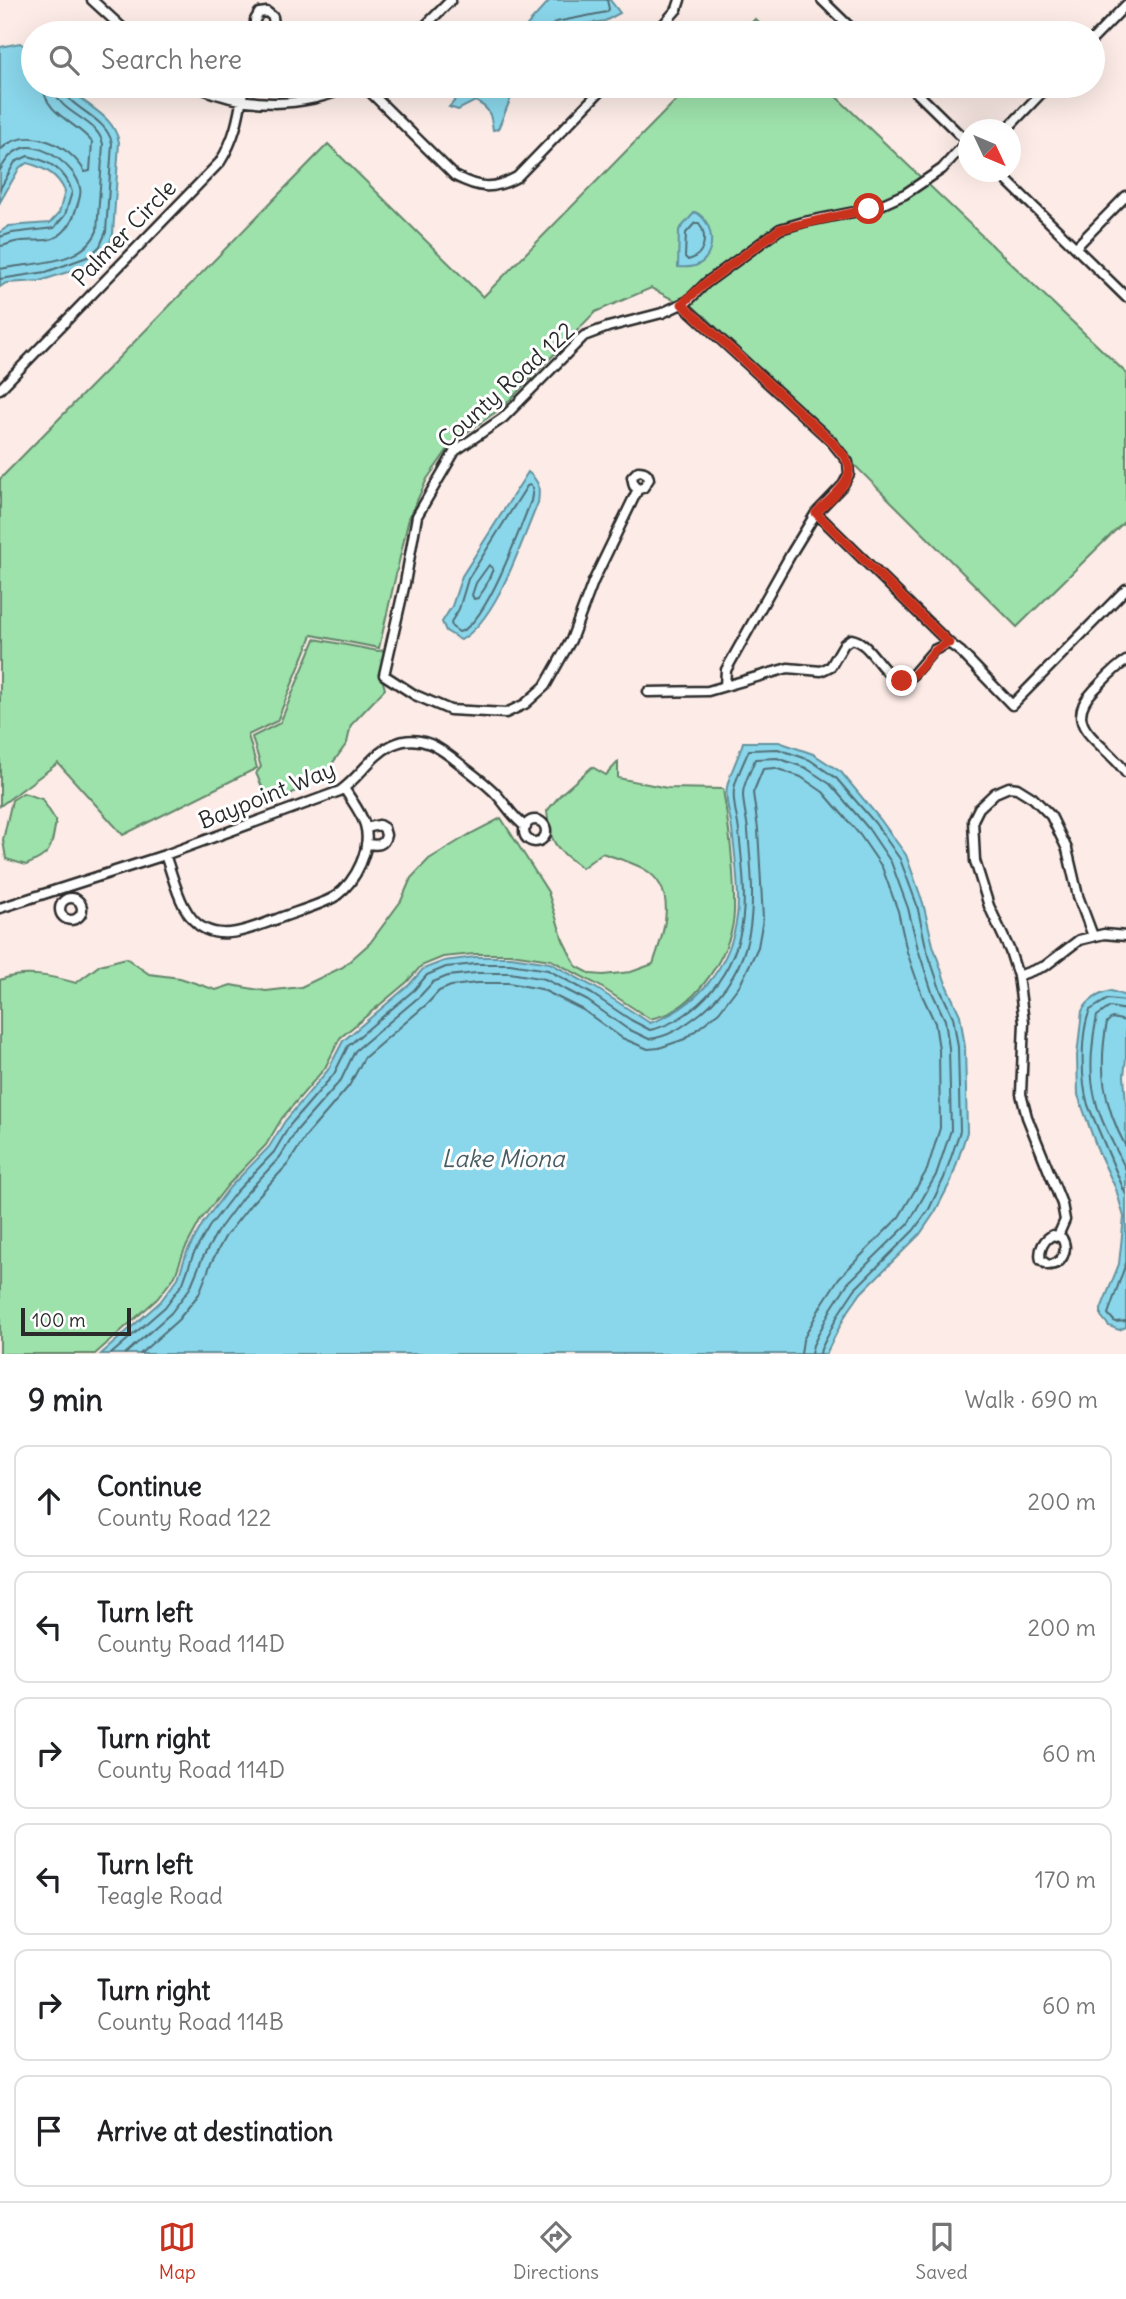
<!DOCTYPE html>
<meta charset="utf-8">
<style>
:root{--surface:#fff;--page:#f6f6f6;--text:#202124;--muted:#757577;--line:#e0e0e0;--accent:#c8321e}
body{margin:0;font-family:Delius,sans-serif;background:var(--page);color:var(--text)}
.compass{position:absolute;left:958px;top:119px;width:63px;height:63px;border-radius:50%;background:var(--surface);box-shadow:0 7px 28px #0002;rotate:134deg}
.scale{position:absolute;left:21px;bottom:18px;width:110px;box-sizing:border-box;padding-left:7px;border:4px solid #2b2b2b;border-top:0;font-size:19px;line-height:24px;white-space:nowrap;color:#2b2b2b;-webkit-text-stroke:5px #fff;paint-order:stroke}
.stop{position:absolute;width:21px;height:21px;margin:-16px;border:5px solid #c8321e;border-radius:50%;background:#fff}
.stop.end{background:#c8321e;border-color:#fff;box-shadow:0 2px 7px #0008}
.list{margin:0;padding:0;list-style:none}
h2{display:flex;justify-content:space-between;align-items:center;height:91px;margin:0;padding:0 28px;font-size:30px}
h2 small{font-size:23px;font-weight:400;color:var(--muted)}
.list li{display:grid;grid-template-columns:46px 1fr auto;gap:21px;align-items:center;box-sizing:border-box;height:112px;margin:0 14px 14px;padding:0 14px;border:2px solid var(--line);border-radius:14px}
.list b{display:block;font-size:26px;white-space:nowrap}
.list p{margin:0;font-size:23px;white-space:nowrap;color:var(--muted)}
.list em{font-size:23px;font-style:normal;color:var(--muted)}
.icon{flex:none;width:38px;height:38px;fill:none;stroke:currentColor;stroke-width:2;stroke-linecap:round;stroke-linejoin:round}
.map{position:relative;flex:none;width:1126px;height:1354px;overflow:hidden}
.search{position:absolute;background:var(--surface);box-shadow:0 7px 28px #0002;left:21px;right:21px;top:21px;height:77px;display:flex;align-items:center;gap:18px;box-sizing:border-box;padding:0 24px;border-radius:38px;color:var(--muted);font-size:26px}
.sheet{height:847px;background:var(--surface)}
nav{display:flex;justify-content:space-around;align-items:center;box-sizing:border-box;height:98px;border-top:2px solid var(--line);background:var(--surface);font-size:19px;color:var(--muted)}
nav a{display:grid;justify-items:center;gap:4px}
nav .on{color:var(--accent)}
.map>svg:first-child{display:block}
.green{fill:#9de1ab;stroke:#64866b;stroke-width:2}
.water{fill:#8ad6ea;stroke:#64929e;stroke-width:2}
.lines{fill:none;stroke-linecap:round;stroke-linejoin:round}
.shore{stroke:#516f77;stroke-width:2}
.minor-casing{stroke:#2b2b2b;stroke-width:13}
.minor{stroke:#fff;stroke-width:8}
.route{stroke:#c8321e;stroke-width:9}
.labels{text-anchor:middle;stroke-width:6;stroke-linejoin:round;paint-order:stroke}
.street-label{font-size:23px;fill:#2b2b2b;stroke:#fff}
.water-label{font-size:24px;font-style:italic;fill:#485e64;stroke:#fff}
</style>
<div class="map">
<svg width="1126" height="1354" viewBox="0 0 1126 1354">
<rect width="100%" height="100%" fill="#fcebe6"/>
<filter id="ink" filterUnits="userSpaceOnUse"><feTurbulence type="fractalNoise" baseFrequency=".0143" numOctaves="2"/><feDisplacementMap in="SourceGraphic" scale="14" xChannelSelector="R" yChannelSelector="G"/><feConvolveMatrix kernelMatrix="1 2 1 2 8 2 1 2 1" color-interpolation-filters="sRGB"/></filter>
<g filter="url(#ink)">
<!-- green -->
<path class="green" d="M755 19 770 33H742Z
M690 86H825L1126 373V520L1017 627 705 316 651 288 595 312 503 407 453 442 427 479 409 518 379 648 312 635 277 721 248 735 257 768 123 835 58 763 0 806V479L328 144 483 297Z
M315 639 378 651 386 650 381 675 385 689 351 725 347 743 329 768 285 798 269 803 256 773 261 767 252 737 280 723Z
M618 762V778L667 788 723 789C729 829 735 871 734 912 733 948 703 995 671 1012 665 1016 657 1017 650 1019L598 985 551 960 511 954H474L443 957 421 966 407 982 340 1038 325 1068 282 1118 266 1145 228 1185 200 1221 184 1251 175 1276 157 1299 95 1354H0V980C24 970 52 976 76 983L100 965 126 958 149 974 180 978 216 990 231 985 266 991 301 987 343 967 370 943 401 901 411 878 429 859 470 834 501 818 548 892 563 940 576 966 591 974 603 975 631 972 653 964C663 934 680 890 644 869 632 862 616 858 602 853L582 868C556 848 550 845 547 811L561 794 592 767 606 775Z
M23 793 42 799 56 821C51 848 53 854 26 865L6 859 3 840 12 800Z"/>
<!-- water -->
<path class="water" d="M550 0H610L620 13 605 21 558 28 552 33H520Z
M20 43 33 51V86H68C85 108 112 112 119 142L113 234 107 249 95 262 83 267 40 281 6 283 0 287V232L9 226 50 223 59 213 65 191C57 174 46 169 28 163L20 167 0 202V47Z
M468 86H516L498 129 493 130C491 115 490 108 475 101L458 110 449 107Z
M695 212C715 221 718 258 695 266 689 268 684 267 678 267L679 230Z
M528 472C540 482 540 488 538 503 521 542 498 618 461 640L446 631 442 622 452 606 462 576Z
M743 742H779L813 754 841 772 880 819 906 855 923 903 933 945 947 987 960 1015 965 1047 967 1132 951 1181 935 1212 920 1234 861 1293 845 1316 826 1354H101L160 1302 178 1278 187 1252 203 1223 230 1187 269 1147 285 1121 328 1070 343 1041 409 985 423 969 444 961 475 957H511L550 963 596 988 650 1023C697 1007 731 966 737 916 740 895 735 853 732 830 731 817 724 800 727 787 730 772 739 757 743 742Z
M1111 991 1126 996V1058L1124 1076 1126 1105V1327L1119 1330 1109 1326 1101 1316V1309L1119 1264 1124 1217 1116 1189 1098 1151 1078 1095 1077 1056 1082 1011C1088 1000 1098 994 1111 991Z"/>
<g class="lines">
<!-- shore -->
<path class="shore" d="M548 33 550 27 556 22 607 12 609 9 607 0
M0 150C27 124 69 144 85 172L90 171 92 142C76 122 45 114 43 86
M0 170C6 160 11 152 23 148 43 142 77 168 80 188 82 195 78 203 76 209 73 220 68 230 58 236 46 244 29 238 15 242 9 243 6 246 0 246
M0 189 15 162 28 156C49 161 66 170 72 192L65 215 54 228 12 233 0 237
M695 223H699C708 236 705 256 688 260L685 257 686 233Z
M0 269C32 262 82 266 97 231L103 144C97 117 56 114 54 86
M0 279 46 272 90 256 100 246 106 232 112 143C106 115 65 108 63 86
M527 486 530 485 533 488 531 501C520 527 486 626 459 632L452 627 451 622 459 609 468 579Z
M489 565 493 569 485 588 478 598 474 599 472 595 476 583Z
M1126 1001 1108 999 1090 1010C1080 1034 1081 1081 1088 1105L1126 1195
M1126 1010 1110 1007 1097 1016C1092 1039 1089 1070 1094 1093 1099 1121 1115 1145 1126 1170
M1126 1021 1112 1018 1107 1022C1098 1069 1103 1104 1126 1147
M1126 1263 1108 1314 1115 1322 1126 1321
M111 1354 165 1307 183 1283 193 1255 209 1227 236 1192 274 1152 290 1125 334 1074 348 1046 414 990 427 975 446 967 476 964H510L548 970 592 994 631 1020 650 1030C674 1025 696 1009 712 990 753 940 745 892 739 832 738 819 732 802 734 790 735 779 745 760 749 750L778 749 810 760 836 778 875 823 900 859 917 905 926 947 940 989 953 1017 958 1047 960 1131 944 1178 929 1209 914 1230 855 1289 839 1313 821 1349 820 1354
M125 1354 171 1313 190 1288 202 1259 217 1232 243 1197 280 1157 297 1130 341 1080 355 1051 420 996 433 982 448 976 476 973H510L545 979 588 1001 626 1028 649 1039C670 1037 685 1025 701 1013 762 962 754 902 748 831 747 818 743 806 743 794 743 783 752 769 755 759L777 758 806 768 830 784 868 828 891 862 908 908 918 949 932 992 945 1020 949 1048 951 1130 936 1175 908 1224 848 1283 831 1309 813 1345 811 1354
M140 1354 178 1320 199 1294 211 1263 225 1237 251 1204 288 1164 306 1136 349 1086 364 1058 427 1004 439 991 451 986 477 983H509L541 989 583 1010 622 1038 648 1049 659 1048 685 1039 719 1012 741 983 758 947 763 919 758 829 753 793 763 769 775 768 801 777 823 792 860 835 882 867 898 911 907 952 922 995 935 1023 939 1049 940 1128 927 1170 899 1217 839 1278 822 1304 803 1340 801 1354"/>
<defs>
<path id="minor" d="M92 0 128 33
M822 0 856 33
M253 33 255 27V20L259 13 267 12 273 17 274 25 269 31 262 32 255 27
M418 33 451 0
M656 33 677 9 680 0
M1093 39 1126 5
M196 86C244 108 302 109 350 86
M364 86 455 176C480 189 493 190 517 177L605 86
M910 86 968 143
M1006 130 1048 86
M998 172 1126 297
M1076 247 1126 196
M682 304 831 441 848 462 849 474 843 485 816 513 791 554 726 670 725 686
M0 389 220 162C236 137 239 115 244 86
M638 489 634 486 632 477 638 471C644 471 648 473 649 479L643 488 638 489 593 582 571 640 545 686 525 704 506 713 450 710 415 695 384 675 405 583 417 516 455 451 503 418 584 336 608 327 662 313 688 301 706 283 780 229 804 222 874 208 905 194 942 169 967 141
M816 513 949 643 961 652 1012 705 1126 589
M1126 661C1114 668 1104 680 1094 690 1058 727 1106 742 1126 773
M648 692 708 691 788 668 821 671 831 666 844 644 851 639C875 643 883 686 909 679L934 650 949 643
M524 831a11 11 0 1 1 22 0a11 11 0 1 1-22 0Z
M366 828 379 825 384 828 386 835C384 847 376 845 366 844
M165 855C174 878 181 918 205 929 228 940 254 927 277 919 292 913 324 904 336 896 356 881 372 849 365 825 361 812 351 800 344 788
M60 909a11 11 0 1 1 22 0a11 11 0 1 1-22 0Z
M0 908 165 855 340 791C359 778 371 755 392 745 421 731 443 750 464 767 475 776 488 785 497 795 507 806 513 818 526 827
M1018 976 1045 966 1079 940 1104 934 1126 936
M1053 1235 1062 1238C1069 1250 1062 1265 1048 1265L1041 1260C1038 1250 1044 1239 1053 1235Z
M1058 1236 1065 1220 1062 1204 1027 1117 1021 1094 1024 1022 1018 976 1010 951 989 906 975 861 973 820 979 808 995 793 1009 787 1017 788 1033 798 1051 816 1067 849 1078 896 1093 936"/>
</defs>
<!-- minor casing -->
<use href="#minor" class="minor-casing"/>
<!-- minor -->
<use href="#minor" class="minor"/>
</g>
</g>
<g class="lines" filter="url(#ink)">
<!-- route -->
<path class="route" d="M869 209 780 229 706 283 682 304 831 441C837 448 845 455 848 463 855 482 827 501 816 513L949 643C927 649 922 676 902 681"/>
</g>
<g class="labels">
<!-- street labels -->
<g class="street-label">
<text transform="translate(124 233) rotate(-46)" y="8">Palmer Circle</text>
<text transform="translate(506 385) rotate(-42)" y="8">County Road 122</text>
<text transform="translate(267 795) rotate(-22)" y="8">Baypoint Way</text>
</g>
<!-- water labels -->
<g class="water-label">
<text x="503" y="1167">Lake Miona</text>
</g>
</g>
</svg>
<svg class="compass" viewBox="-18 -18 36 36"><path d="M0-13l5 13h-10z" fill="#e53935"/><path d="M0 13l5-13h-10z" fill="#757577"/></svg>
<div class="scale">100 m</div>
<div class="stop" style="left:869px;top:209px"></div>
<div class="stop end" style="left:902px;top:681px"></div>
<div class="search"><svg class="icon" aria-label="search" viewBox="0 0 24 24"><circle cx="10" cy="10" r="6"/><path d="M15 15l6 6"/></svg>Search here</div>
</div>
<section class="sheet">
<h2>9 min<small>Walk · 690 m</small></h2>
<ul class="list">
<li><svg class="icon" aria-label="ahead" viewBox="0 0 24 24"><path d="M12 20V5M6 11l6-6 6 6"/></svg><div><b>Continue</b><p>County Road 122</p></div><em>200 m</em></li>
<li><svg class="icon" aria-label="left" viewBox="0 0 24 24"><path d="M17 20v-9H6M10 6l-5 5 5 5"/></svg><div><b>Turn left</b><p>County Road 114D</p></div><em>200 m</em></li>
<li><svg class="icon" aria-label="right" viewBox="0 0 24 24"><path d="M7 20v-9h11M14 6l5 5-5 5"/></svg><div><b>Turn right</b><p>County Road 114D</p></div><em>60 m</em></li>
<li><svg class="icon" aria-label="left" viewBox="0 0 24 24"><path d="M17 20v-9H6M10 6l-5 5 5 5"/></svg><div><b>Turn left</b><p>Teagle Road</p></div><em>170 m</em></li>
<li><svg class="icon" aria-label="right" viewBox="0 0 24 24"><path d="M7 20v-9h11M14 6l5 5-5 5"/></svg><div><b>Turn right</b><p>County Road 114B</p></div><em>60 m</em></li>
<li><svg class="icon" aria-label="arrive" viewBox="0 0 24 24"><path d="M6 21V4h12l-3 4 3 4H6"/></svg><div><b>Arrive at destination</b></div></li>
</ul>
</section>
<nav>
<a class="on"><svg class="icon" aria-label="map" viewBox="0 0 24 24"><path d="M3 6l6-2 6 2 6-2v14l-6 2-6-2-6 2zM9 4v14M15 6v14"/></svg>Map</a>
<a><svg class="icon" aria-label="directions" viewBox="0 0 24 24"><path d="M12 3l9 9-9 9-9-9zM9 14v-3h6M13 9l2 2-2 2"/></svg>Directions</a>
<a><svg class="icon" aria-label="saved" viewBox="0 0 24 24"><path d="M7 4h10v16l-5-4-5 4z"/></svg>Saved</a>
</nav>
